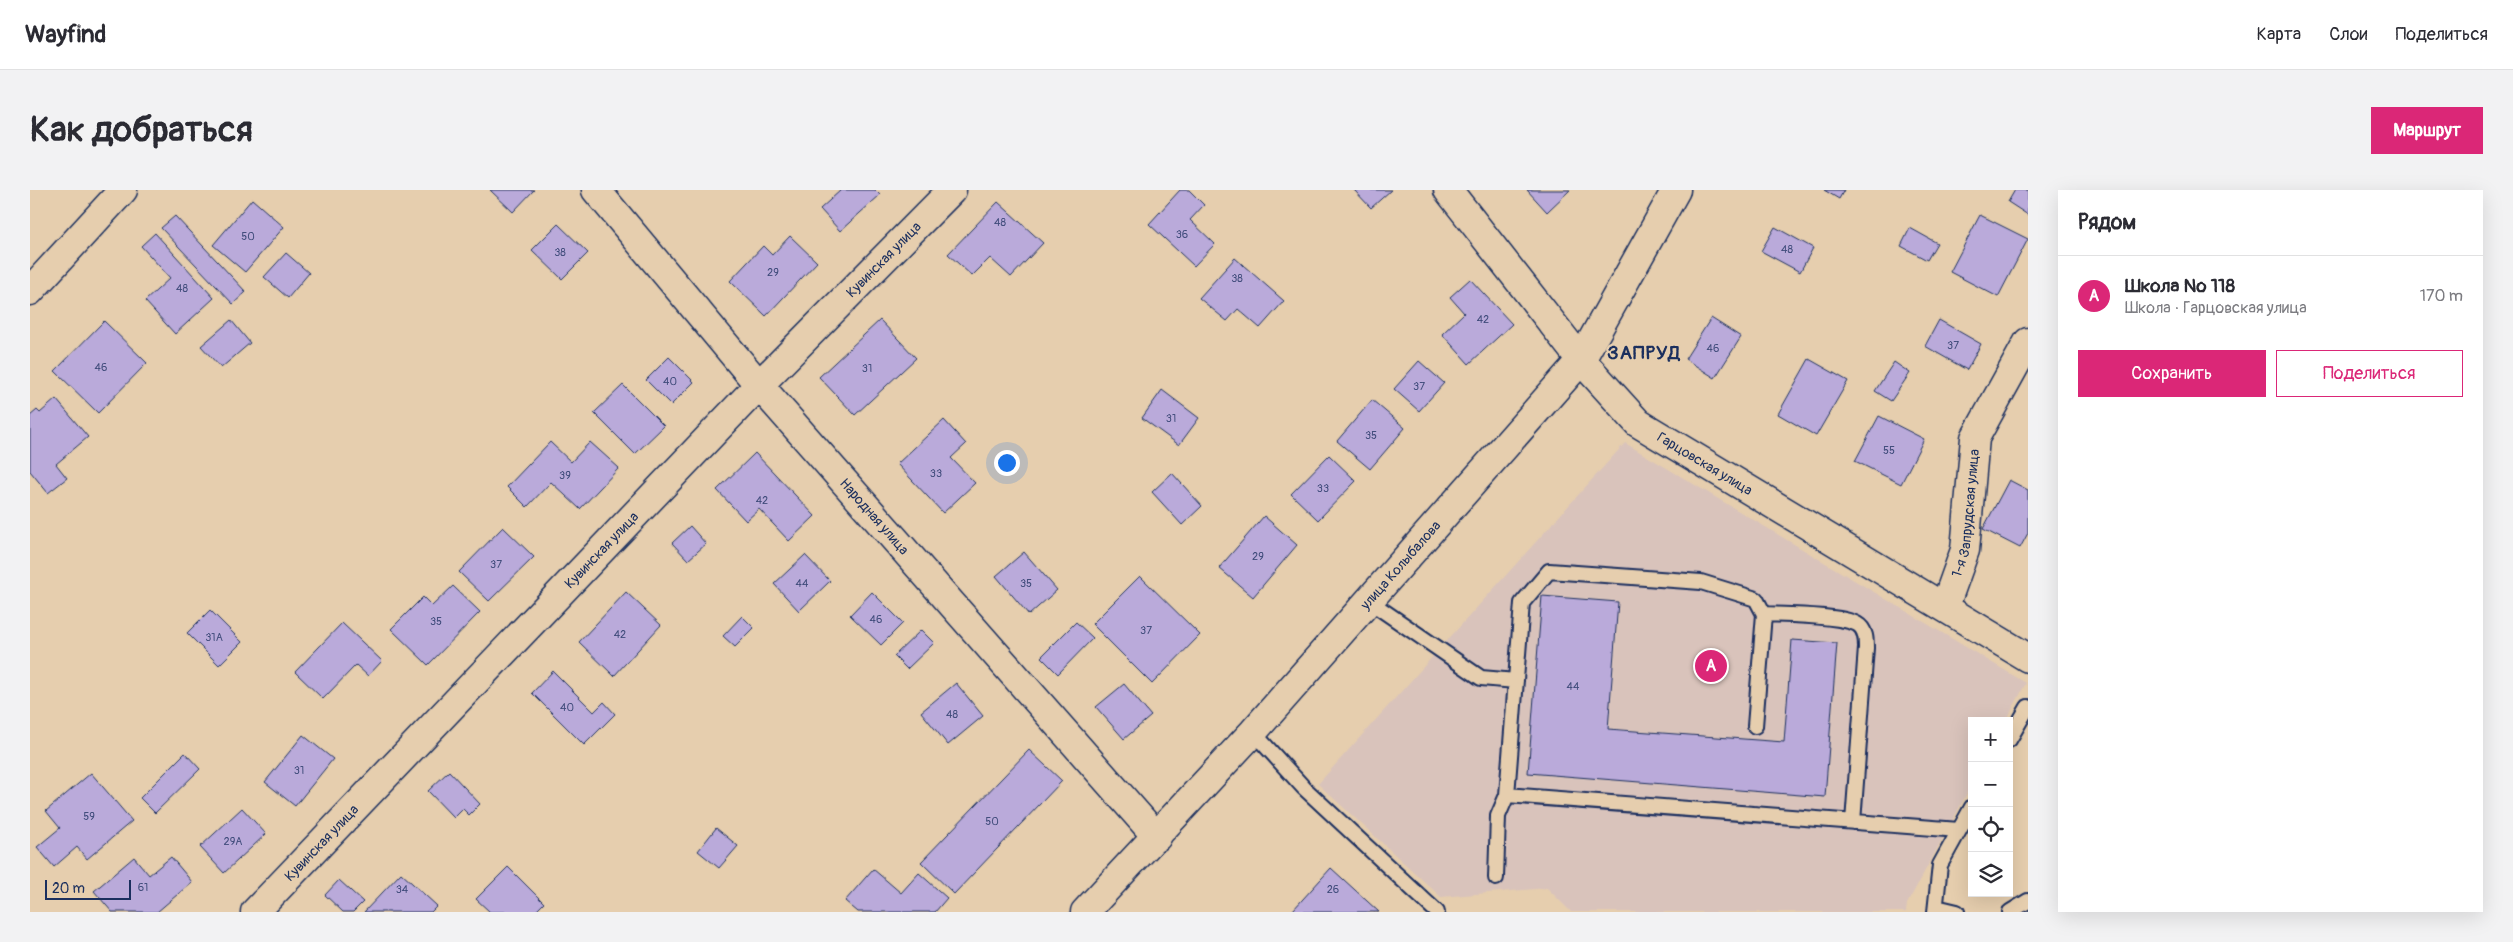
<!DOCTYPE html>
<html lang="ru">
<meta charset="utf-8">
<style>
:root{--surface:#fff;--page:#f2f2f3;--text:#2b2b33;--muted:#7c7c81;--line:#e1e1e2;--accent:#db2777}
body{margin:0;font-family:Pangolin,sans-serif;background:var(--page);color:var(--text)}
.controls{position:absolute;right:15px;bottom:15px;display:grid;overflow:hidden;border-radius:0px;box-shadow:0 5px 20px #0002}
.controls button{width:45px;height:45px;display:grid;place-items:center;padding:0;border:0;border-bottom:1px solid var(--line);background:var(--surface);color:var(--text);font:25px sans-serif}
.scale{position:absolute;left:15px;bottom:12px;width:86px;box-sizing:border-box;padding-left:5px;border:2px solid #1b2f5e;border-top:0;font-size:14px;line-height:18px;white-space:nowrap;color:#1b2f5e;-webkit-text-stroke:4px #e6ceae;paint-order:stroke}
.you{position:absolute;left:976px;top:272px;width:18px;height:18px;margin:-12px;border:4px solid #fff;border-radius:50%;background:#1a73e8;box-shadow:0 0 0 8px #1a73e833}
.badge{display:grid;place-items:center;width:32px;height:32px;border-radius:50%;background:var(--accent);color:#fff;font-size:16px;font-weight:700}
.pin{position:absolute;translate:-50% -50%;border:2px solid #fff;box-shadow:0 1px 5px #0006}
.list{margin:0;padding:0;list-style:none}
h2{display:flex;justify-content:space-between;align-items:center;height:65px;margin:0;padding:0 20px;font-size:21px}
h2 small{font-size:16px;font-weight:400;color:var(--muted)}
.list li{display:grid;grid-template-columns:32px 1fr auto;gap:15px;align-items:center;box-sizing:border-box;height:80px;padding:0 20px;border-top:1px solid var(--line)}
.list b{display:block;font-size:19px;white-space:nowrap}
.list p{margin:0;font-size:16px;white-space:nowrap;color:var(--muted)}
.list em{font-size:16px;font-style:normal;color:var(--muted)}
.actions{display:flex;gap:10px;padding:15px 20px}
.actions a{flex:1;padding:11px 0;border:1px solid var(--accent);border-radius:0px;text-align:center;font-size:18px;color:var(--accent)}
.actions .main{background:var(--accent);color:#fff}
.icon{flex:none;width:28px;height:28px;fill:none;stroke:currentColor;stroke-width:2;stroke-linecap:round;stroke-linejoin:round}
.map{position:relative;flex:none;width:1998px;height:722px;overflow:hidden;border-radius:0px}
header{display:flex;align-items:center;gap:30px;box-sizing:border-box;height:70px;padding:0 25px;background:var(--surface);border-bottom:1px solid var(--line)}
header strong{font-size:24px}
nav{display:flex;gap:28px;margin-inline-start:auto;font-size:18px}
.intro{display:flex;align-items:center;justify-content:space-between;box-sizing:border-box;height:120px;padding:0 30px}
h1{margin:0;font-size:35px}
.button{padding:12px 22px;border-radius:0px;background:var(--accent);color:#fff;font-size:18px;font-weight:700}
main{display:flex;gap:30px;padding:0 30px}
aside{flex:1;background:var(--surface);border-radius:0px;box-shadow:0 5px 20px #0002}
.map>svg:first-child{display:block}
.built{fill:#d9c3bb}
.building{fill:#baaada;stroke:#1b2f5e}
.lines{fill:none;stroke-linecap:round;stroke-linejoin:round}
.service-casing{stroke:#1b2f5e;stroke-width:18}
.minor-casing{stroke:#1b2f5e;stroke-width:31}
.tertiary-casing{stroke:#1b2f5e;stroke-width:31}
.service{stroke:#e6ceae;stroke-width:14}
.minor{stroke:#e6ceae;stroke-width:28}
.tertiary{stroke:#e6ceae;stroke-width:28}
.labels{text-anchor:middle;stroke-width:4.5;stroke-linejoin:round;paint-order:stroke}
.number-label{font-size:11px;fill:#434e7d}
.street-label{font-size:14px;fill:#1b2f5e;stroke:#e6ceae}
.district-label{font-size:19px;font-weight:bold;letter-spacing:1px;fill:#1b2f5e;stroke:#e6ceae}
</style>
<header>
<strong>Wayfind</strong>
<nav><a>Карта</a><a>Слои</a><a>Поделиться</a></nav>
</header>
<div class="intro"><h1>Как добраться</h1><a class="button">Маршрут</a></div>
<main>
<div class="map">
<svg width="1998" height="722" viewBox="0 0 1998 722">
<rect width="100%" height="100%" fill="#e6ceae"/>
<filter id="ink" filterUnits="userSpaceOnUse"><feTurbulence type="fractalNoise" baseFrequency=".02" numOctaves="2"/><feDisplacementMap in="SourceGraphic" scale="10" xChannelSelector="R" yChannelSelector="G"/><feConvolveMatrix kernelMatrix="1 2 1 2 8 2 1 2 1" color-interpolation-filters="sRGB"/></filter>
<g filter="url(#ink)">
<!-- built -->
<path class="built" d="M1595 253 1996 493 1976 531H1942V594L1877 714 1876 722H1541L1517 698 1411 707 1288 594Z"/>
<!-- building -->
<path class="building" d="M460 0H504L483 22Z
M811 0H845L850 5 810 41 790 19Z
M1150 0H1159L1174 15 1160 30 1185 54 1164 76 1119 34Z
M1324 0H1361L1341 18Z
M1497 0H1540L1517 22Z
M1794 0H1814L1809 9Z
M1985 0H1998V25L1978 12Z
M222 9 254 37 215 82 183 55Z
M968 12 1013 53 981 87 960 68 942 86 918 64Z
M1950 25 1998 49 1968 107 1920 82Z
M145 26 216 102 203 114 131 38Z
M528 34 558 63 532 89 502 60Z
M1745 37 1783 58 1770 82 1731 61Z
M1880 38 1907 53 1897 70 1871 56Z
M125 43 184 108 145 144 115 111 140 88 111 56Z
M760 46 787 72 736 126 700 91 733 56 742 65Z
M256 63 279 83 258 108 234 87Z
M1205 68 1254 111 1230 138 1208 119 1197 131 1169 108Z
M1440 89 1482 134 1439 174 1412 144 1434 123 1420 107Z
M1681 128 1711 147 1685 188 1655 169Z
M201 130 220 153 191 178 171 156Z
M850 130 886 168 825 225 789 187Z
M1909 130 1951 154 1937 180 1895 156Z
M74 131 117 173 68 223 25 181Z
M639 167 664 192 641 215 616 190Z
M1779 169 1818 191 1786 246 1748 224Z
M1389 171 1414 193 1389 221 1364 199Z
M1864 172 1880 183 1861 211 1845 201Z
M593 195 634 236 605 264 564 223Z
M1132 200 1169 228 1149 255 1112 228Z
M26 209 58 247 26 274 37 288 18 303 0 281V226L7 220 10 223Z
M1342 210 1375 238 1340 279 1307 251Z
M1849 226 1894 249 1871 294 1825 271Z
M914 230 936 254 921 268 945 293 913 323 867 274Z
M520 252 541 272 560 252 589 278 550 319 521 292 497 317 477 297Z
M725 263 785 326 759 351 729 319 716 331 687 300Z
M1299 265 1326 291 1288 330 1261 304Z
M1142 283 1172 316 1152 335 1122 302Z
M1979 290 1998 300V343L1990 358 1953 339Z
M1234 326 1267 355 1223 407 1189 378Z
M660 336 676 354 658 370 642 353Z
M473 337 504 367 459 411 429 382Z
M994 362 1027 400 999 425 966 386Z
M775 365 800 391 769 421 744 394Z
M1110 386 1170 445 1122 494 1062 434Z
M423 396 450 422 398 475 361 439 393 407 402 416Z
M596 402 631 435 584 486 549 452Z
M842 402 873 433 851 455 820 425Z
M1512 406 1588 412 1578 539 1754 552 1762 450 1807 453 1795 607 1498 583Z
M180 420 212 452 189 475 157 443Z
M712 426 724 438 705 457 693 446Z
M1046 432 1063 448 1028 484 1011 467Z
M312 433 352 471 338 486 326 475 293 509 265 482Z
M891 440 904 453 877 479 864 466Z
M523 481 564 522 574 512 585 524 554 555 502 503Z
M926 493 953 526 918 555 891 522Z
M1094 494 1121 526 1094 549 1066 517Z
M273 545 303 569 265 616 235 592Z
M999 560 1032 591 924 704 891 672Z
M155 563 170 579 125 623 110 608Z
M419 581 450 614 439 625 433 619 424 628 398 601Z
M61 583 102 631 57 669 47 657 24 677 7 657 30 638 16 621Z
M212 618 236 644 194 683 170 657Z
M686 638 708 656 689 678 668 661Z
M104 667 119 685 141 667 162 692 127 722H82L64 701Z
M478 677 514 713 505 722H460L446 709Z
M1301 678 1349 722H1265L1263 720Z
M843 679 871 703 889 683 917 708 905 722H828L815 711Z
M371 683 407 716 401 722H334Z
M309 690 333 712 323 722H313L295 705Z"/>
<g class="lines">
<defs>
<path id="service" d="M1339 411 1451 488 1486 491
M1725 536 1734 424
M1223 542 1274 598 1407 722
M1979 550 1998 517
M1823 632 1836 458C1836 450 1836 439 1827 434 1810 425 1755 425 1734 424L1726 409 1671 392 1519 381 1492 413 1477 605 1929 640
M1466 688 1468 626 1477 605
M1906 717 1927 722
M1905 722 1910 675 1942 617
M1980 722 1998 711"/>
<g id="minor">
<path id="s1" d="M566 0 729 195 1127 647"/>
<path id="s2" d="M1418 0 1551 170 1608 233 1998 468"/>
<path d="M0 101 93 0"/>
<path id="s3" d="M1915 416 1935 360 1945 248 1998 152"/>
<path id="s4" d="M225 722 729 195 922 0"/>
</g>
<g id="tertiary">
<path id="s5" d="M1055 722 1223 542 1551 170 1646 0"/>
</g>
</defs>
<!-- service casing -->
<use href="#service" class="service-casing"/>
<!-- minor casing -->
<use href="#minor" class="minor-casing"/>
<!-- tertiary casing -->
<use href="#tertiary" class="tertiary-casing"/>
<!-- service -->
<use href="#service" class="service"/>
<!-- minor -->
<use href="#minor" class="minor"/>
<!-- tertiary -->
<use href="#tertiary" class="tertiary"/>
</g>
</g>
<g class="labels">
<!-- number labels -->
<g class="number-label">
<text x="970" y="36">48</text>
<text x="1152" y="48">36</text>
<text x="218" y="50">50</text>
<text x="1757" y="63">48</text>
<text x="530" y="66">38</text>
<text x="743" y="86">29</text>
<text x="1207" y="92">38</text>
<text x="152" y="102">48</text>
<text x="1453" y="133">42</text>
<text x="1923" y="159">37</text>
<text x="1683" y="162">46</text>
<text x="71" y="181">46</text>
<text x="837" y="182">31</text>
<text x="640" y="195">40</text>
<text x="1389" y="200">37</text>
<text x="1141" y="232">31</text>
<text x="1341" y="249">35</text>
<text x="1859" y="264">55</text>
<text x="906" y="287">33</text>
<text x="535" y="289">39</text>
<text x="1293" y="302">33</text>
<text x="732" y="314">42</text>
<text x="1228" y="370">29</text>
<text x="466" y="378">37</text>
<text x="772" y="397">44</text>
<text x="996" y="397">35</text>
<text x="846" y="433">46</text>
<text x="406" y="435">35</text>
<text x="1116" y="444">37</text>
<text x="590" y="448">42</text>
<text x="184" y="451">31А</text>
<text x="1543" y="500">44</text>
<text x="537" y="521">40</text>
<text x="922" y="528">48</text>
<text x="269" y="584">31</text>
<text x="59" y="630">59</text>
<text x="962" y="635">50</text>
<text x="203" y="655">29А</text>
<text x="113" y="701">61</text>
<text x="372" y="703">34</text>
<text x="1303" y="703">26</text>
</g>
<!-- street labels -->
<g class="street-label">
<text dy="5" stroke="none"><textPath href="#s4" startOffset="906">Кувинская улица</textPath></text>
<text dy="5" stroke="none"><textPath href="#s2" startOffset="379">Гарцовская улица</textPath></text>
<text dy="5" stroke="none"><textPath href="#s3" startOffset="96">1-я Запрудская улица</textPath></text>
<text dy="5" stroke="none"><textPath href="#s1" startOffset="429">Народная улица</textPath></text>
<text dy="5" stroke="none"><textPath href="#s4" startOffset="501">Кувинская улица</textPath></text>
<text dy="5" stroke="none"><textPath href="#s5" startOffset="469">улица Колыбалова</textPath></text>
<text dy="5" stroke="none"><textPath href="#s4" startOffset="96">Кувинская улица</textPath></text>
</g>
<!-- district labels -->
<g class="district-label">
<text x="1614" y="169">ЗАПРУД</text>
</g>
</g>
</svg>
<div class="controls">
<button>+</button>
<button>−</button>
<button><svg class="icon" aria-label="locate" viewBox="0 0 24 24"><circle cx="12" cy="12" r="6"/><path d="M12 2v4M12 18v4M2 12h4M18 12h4"/></svg></button>
<button><svg class="icon" aria-label="layers" viewBox="0 0 24 24"><path d="M12 4l9 5-9 5-9-5zM3 14l9 5 9-5"/></svg></button>
</div>
<div class="scale">20 m</div>
<div class="you"></div>
<div class="pin badge" style="left:1681px;top:476px">A</div>
</div>
<aside>
<h2>Рядом<small></small></h2>
<ul class="list">
<li><span class="badge">A</span><div><b>Школа № 118</b><p>Школа · Гарцовская улица</p></div><em>170 m</em></li>
</ul>
<div class="actions"><a class="main">Сохранить</a><a>Поделиться</a></div>
</aside>
</main>
